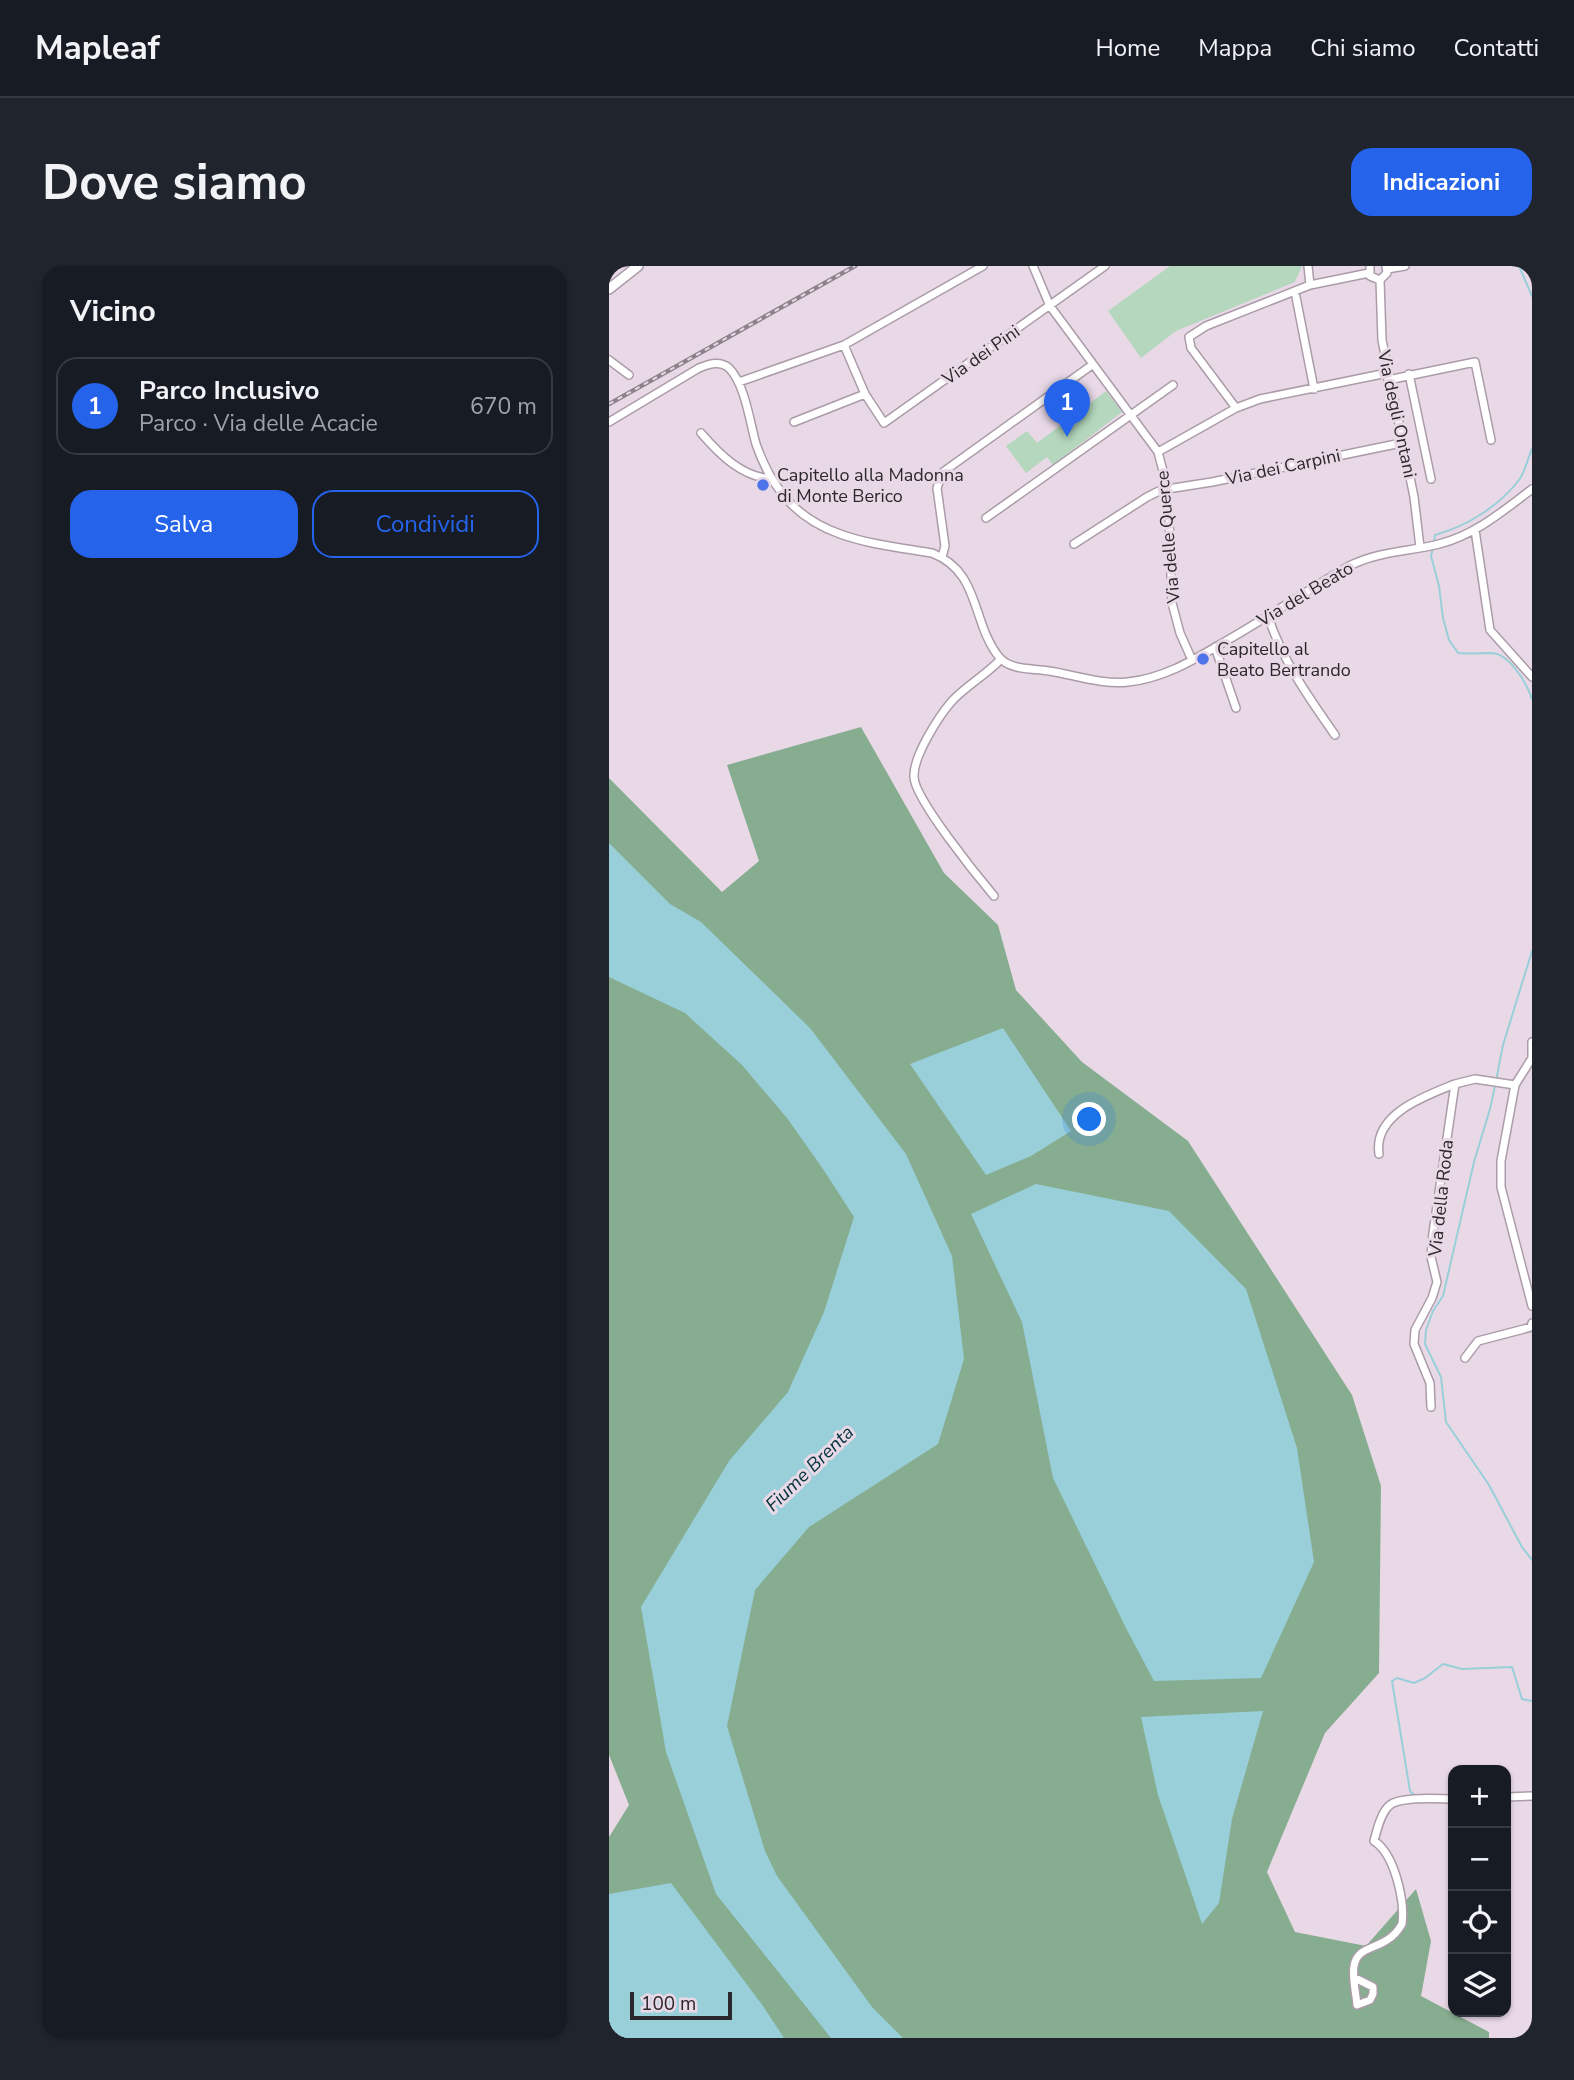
<!DOCTYPE html>
<html lang="it">
<meta charset="utf-8">
<style>
:root{--surface:#171b24;--page:#20242c;--text:#f1f3f6;--muted:#9ea1a6;--line:#363941;--accent:#2563eb}
body{margin:0;font-family:"Nunito Sans",sans-serif;background:var(--page);color:var(--text)}
.controls{position:absolute;right:21px;bottom:21px;display:grid;overflow:hidden;border-radius:14px;box-shadow:0 2px 5px #0004}
.controls button{width:63px;height:63px;display:grid;place-items:center;padding:0;border:0;border-bottom:2px solid var(--line);background:var(--surface);color:var(--text);font:35px sans-serif}
.scale{position:absolute;left:21px;bottom:18px;width:102px;box-sizing:border-box;padding-left:7px;border:4px solid #2c272c;border-top:0;font-size:19px;line-height:24px;white-space:nowrap;color:#2c272c;-webkit-text-stroke:5px #e9d9e7;paint-order:stroke}
.you{position:absolute;left:481px;top:854px;width:24px;height:24px;margin:-18px;border:5px solid #fff;border-radius:50%;background:#1a73e8;box-shadow:0 0 0 10px #1a73e833}
.badge{display:grid;place-items:center;width:46px;height:46px;border-radius:50%;background:var(--accent);color:#fff;font-size:23px;font-weight:700}
.pin{position:absolute;translate:-50% -58px;filter:drop-shadow(0 2px 4px #0008)}
.pin::after{content:'';position:absolute;top:37px;width:24px;height:21px;background:inherit;clip-path:polygon(0 0,100% 0,50% 100%)}
.list{margin:0;padding:0;list-style:none}
h2{display:flex;justify-content:space-between;align-items:center;height:91px;margin:0;padding:0 28px;font-size:30px}
h2 small{font-size:23px;font-weight:400;color:var(--muted)}
.list li{display:grid;grid-template-columns:46px 1fr auto;gap:21px;align-items:center;box-sizing:border-box;height:98px;margin:0 14px 14px;padding:0 14px;border:2px solid var(--line);border-radius:21px}
.list b{display:block;font-size:26px;white-space:nowrap}
.list p{margin:0;font-size:23px;white-space:nowrap;color:var(--muted)}
.list em{font-size:23px;font-style:normal;color:var(--muted)}
.actions{display:flex;gap:14px;padding:21px 28px}
.actions a{flex:1;padding:16px 0;border:2px solid var(--accent);border-radius:21px;text-align:center;font-size:24px;color:var(--accent)}
.actions .main{background:var(--accent);color:#fff}
.icon{flex:none;width:38px;height:38px;fill:none;stroke:currentColor;stroke-width:2;stroke-linecap:round;stroke-linejoin:round}
.map{position:relative;flex:none;width:923px;height:1772px;overflow:hidden;border-radius:21px}
header{display:flex;align-items:center;gap:42px;box-sizing:border-box;height:98px;padding:0 35px;background:var(--surface);border-bottom:2px solid var(--line)}
header strong{font-size:33px}
nav{display:flex;gap:38px;margin-inline-start:auto;font-size:24px}
.intro{display:flex;align-items:center;justify-content:space-between;box-sizing:border-box;height:168px;padding:0 42px}
h1{margin:0;font-size:49px}
.button{padding:18px 32px;border-radius:21px;background:var(--accent);color:#fff;font-size:24px;font-weight:700}
main{display:flex;gap:42px;padding:0 42px}
aside{flex:1;background:var(--surface);border-radius:21px;box-shadow:0 2px 5px #0004}
.map>svg:first-child{display:block}
.green{fill:#b4d7bd}
.forest{fill:#87ad91}
.water{fill:#99cfd9}
.lines{fill:none;stroke-linecap:round;stroke-linejoin:round}
.stream{stroke:#99cfd9;stroke-width:2}
.minor-casing{stroke:#ab9ca9;stroke-width:10}
.major-casing{stroke:#ab9ca9;stroke-width:12}
.minor{stroke:#fff;stroke-width:7}
.major{stroke:#fff;stroke-width:9}
.rail-casing{stroke:#8d828c;stroke-width:4.5}
.rail{stroke:#e9d9e7;stroke-width:2;stroke-dasharray:5;stroke-linecap:butt}
.poi-dot{fill:#4d74e8;stroke:#e9d9e7;stroke-width:2.5}
.labels{text-anchor:middle;stroke-width:6;stroke-linejoin:round;paint-order:stroke}
.street-label{font-size:18px;fill:#2c272c;stroke:#e9d9e7}
.poi-label{font-size:18px;fill:#2c272c;stroke:#e9d9e7;text-anchor:start}
.water-label{font-size:19px;font-style:italic;fill:#00333b;stroke:#e9d9e7}
</style>
<header>
<strong>Mapleaf</strong>
<nav><a>Home</a><a>Mappa</a><a>Chi siamo</a><a>Contatti</a></nav>
</header>
<div class="intro"><h1>Dove siamo</h1><a class="button">Indicazioni</a></div>
<main>
<aside>
<h2>Vicino<small></small></h2>
<ul class="list">
<li><span class="badge">1</span><div><b>Parco Inclusivo</b><p>Parco · Via delle Acacie</p></div><em>670 m</em></li>
</ul>
<div class="actions"><a class="main">Salva</a><a>Condividi</a></div>
</aside>
<div class="map">
<svg width="923" height="1772" viewBox="0 0 923 1772">
<rect width="100%" height="100%" fill="#e9d9e7"/>
<!-- green -->
<path class="green" d="M561 0H693L686 16 567 65 532 92 499 45Z
M497 125 513 146 444 199 438 191 417 207 397 180 418 165 428 177Z"/>
<!-- forest -->
<path class="forest" d="M252 461 335 607 389 659 407 724 473 796 579 875 743 1129 772 1220 770 1407 716 1467 658 1606 686 1666 757 1680 807 1623 822 1675 812 1730 880 1766V1772H0V1571L20 1539 0 1489V512L113 626 150 595 118 499Z"/>
<!-- water -->
<path class="water" d="M0 577 61 638 92 656 201 762 297 888 343 990 355 1093 329 1178 200 1261 146 1324 118 1460 156 1585 168 1610 263 1741 294 1772H222L107 1628 57 1486 32 1341 120 1195 179 1126 215 1046 245 951 214 903 178 852 133 799 76 747 0 711Z
M394 762 462 865 422 890 377 909 301 798Z
M427 918 560 945 637 1023 688 1182 705 1296 652 1412 545 1415 518 1364 444 1212 413 1056 362 948Z
M654 1445 623 1553 610 1637 593 1658 549 1529 532 1451Z
M62 1617 154 1740 175 1772H0V1628Z"/>
<g class="lines">
<!-- stream -->
<path class="stream" d="M910 0 923 30
M825 275 826 269C858 260 889 241 910 214 916 206 919 192 923 183
M824 281 822 290 830 320 834 352 840 374 849 387C861 388 872 387 883 387 901 388 918 418 923 433
M887 815 894 779 923 685
M886 820 881 843 865 896 834 1030 824 1045 817 1064 816 1078 832 1111 837 1156 880 1219 913 1281 923 1294
M805 1529 801 1525 783 1415 788 1412 805 1417 816 1412 834 1398 853 1403 903 1401 913 1433 923 1435"/>
<defs>
<path id="minor" d="M424 0 441 40 549 186 554 205 560 253 563 337 571 367 583 394
M699 0 701 19
M761 0V10L771 14 778 7 777 0
M778 3 796 0
M771 14 773 74 805 231 811 281
M687 31 705 123
M235 79 256 128 275 157 496 0
M0 94 20 109
M800 108 822 213
M779 114 866 96 882 174
M130 116 235 79 374 0
M627 142 582 82 580 71 597 60 701 19 760 7
M0 156 90 102C100 98 111 94 120 102 136 118 141 157 147 178 153 195 161 212 172 226 207 274 269 278 323 287 372 306 362 356 390 391 402 405 424 402 440 405 466 409 493 419 519 416 556 412 586 393 617 375 659 351 699 324 740 300 770 285 798 286 830 278 866 269 894 245 923 223
M185 156 256 128
M92 167C111 189 133 211 163 213
M549 186 627 142 651 133 778 107
M377 252 564 119
M866 264 881 364 923 411
M465 278 538 231 552 224 603 216 792 177
M333 291 336 280 328 222 334 206 483 99
M659 350C673 394 700 432 726 469
M606 381 627 442
M385 630C369 611 305 532 305 511 304 490 330 450 343 435 358 419 377 409 392 393
M923 776V791
M906 819 892 895V921L923 1040
M906 819 923 792
M770 888C764 848 816 830 846 818
M856 1092 869 1075 915 1063 922 1061 923 1057
M822 1141 821 1117 805 1078 806 1064 823 1032 828 1016 822 991 824 967 846 818 866 813 906 819
M897 1531 923 1530
M746 1712 764 1721V1728L761 1734 748 1739C747 1727 743 1712 745 1700 748 1682 765 1683 778 1674 785 1670 789 1665 793 1658 796 1636 786 1588 765 1575 768 1564 772 1546 781 1539 792 1530 830 1533 844 1533"/>
<path id="major" d="M0 23 29 0"/>
</defs>
<!-- minor casing -->
<use href="#minor" class="minor-casing"/>
<!-- major casing -->
<use href="#major" class="major-casing"/>
<!-- minor -->
<use href="#minor" class="minor"/>
<!-- major -->
<use href="#major" class="major"/>
<defs>
<path id="rail" d="M0 138 246 0"/>
</defs>
<!-- rail casing -->
<use href="#rail" class="rail-casing"/>
<!-- rail -->
<use href="#rail" class="rail"/>
</g>
<!-- markers -->
<g class="poi-dot">
<circle cx="154" cy="219" r="7"/>
<circle cx="594" cy="393" r="7"/>
</g>
<g class="labels">
<!-- street labels -->
<g class="street-label">
<text transform="translate(372 89) rotate(-35)" y="6">Via dei Pini</text>
<text transform="translate(788 148) rotate(78)" y="6">Via degli Ontani</text>
<text transform="translate(674 201) rotate(-12)" y="6">Via dei Carpini</text>
<text transform="translate(559 271) rotate(-95)" y="6">Via delle Querce</text>
<text transform="translate(696 328) rotate(-31)" y="6">Via del Beato</text>
<text transform="translate(832 932) rotate(-84)" y="6">Via della Roda</text>
</g>
<!-- poi labels -->
<g class="poi-label">
<text x="168" y="215">Capitello alla Madonna<tspan x="168" dy="21">di Monte Berico</tspan></text>
<text x="608" y="389">Capitello al<tspan x="608" dy="21">Beato Bertrando</tspan></text>
</g>
<!-- water labels -->
<g class="water-label">
<text transform="translate(200 1202) rotate(-44)" y="7">Fiume Brenta</text>
</g>
</g>
</svg>
<div class="controls">
<button>+</button>
<button>−</button>
<button><svg class="icon" aria-label="locate" viewBox="0 0 24 24"><circle cx="12" cy="12" r="6"/><path d="M12 2v4M12 18v4M2 12h4M18 12h4"/></svg></button>
<button><svg class="icon" aria-label="layers" viewBox="0 0 24 24"><path d="M12 4l9 5-9 5-9-5zM3 14l9 5 9-5"/></svg></button>
</div>
<div class="scale">100 m</div>
<div class="you"></div>
<div class="pin badge" style="left:458px;top:171px">1</div>
</div>
</main>
